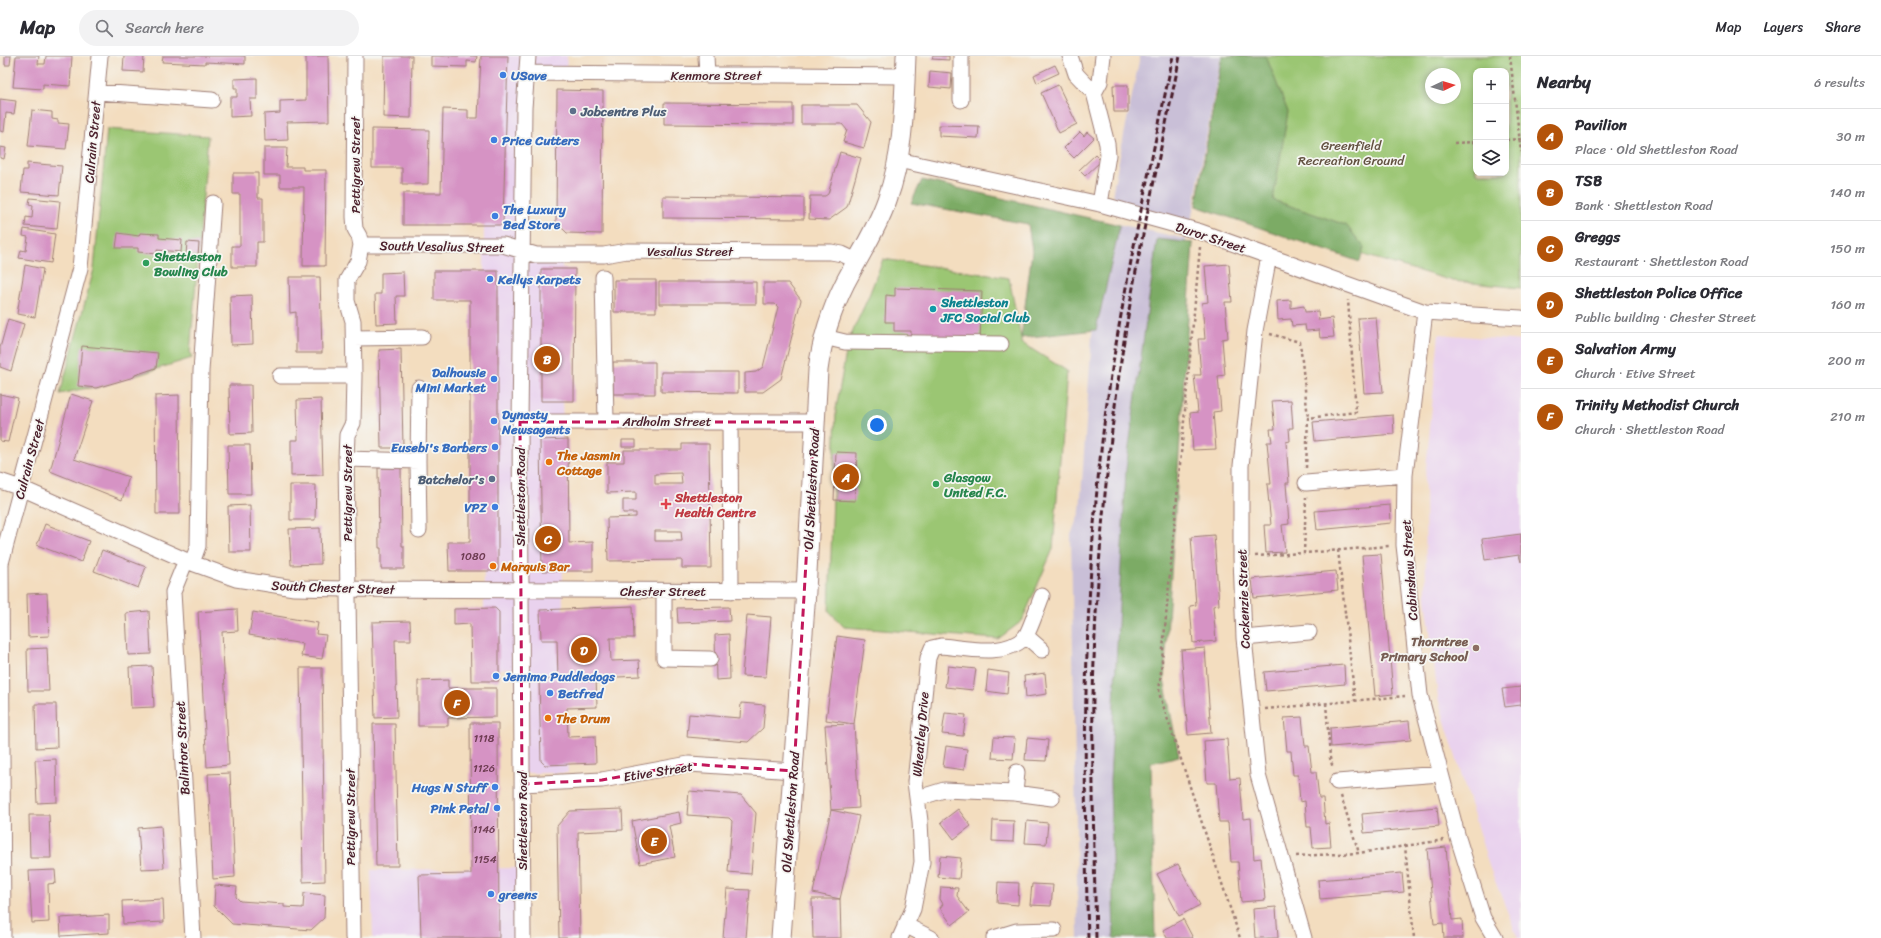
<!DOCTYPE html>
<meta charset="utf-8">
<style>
:root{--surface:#fff;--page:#f2f2f3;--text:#2b2b33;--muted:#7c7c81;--line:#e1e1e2;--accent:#b45309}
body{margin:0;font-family:Sriracha,sans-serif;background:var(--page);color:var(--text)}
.controls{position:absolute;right:12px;top:12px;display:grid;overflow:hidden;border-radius:8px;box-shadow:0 2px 6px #0003}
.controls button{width:36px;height:36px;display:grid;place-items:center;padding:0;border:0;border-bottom:1px solid var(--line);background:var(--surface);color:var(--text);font:20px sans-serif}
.compass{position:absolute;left:1425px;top:12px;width:36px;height:36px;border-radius:50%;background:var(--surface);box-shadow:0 2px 6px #0003;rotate:86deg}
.you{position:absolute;left:877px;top:369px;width:14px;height:14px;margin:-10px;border:3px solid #fff;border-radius:50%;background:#1a73e8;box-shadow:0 0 0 6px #1a73e833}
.badge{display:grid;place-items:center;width:26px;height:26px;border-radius:50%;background:var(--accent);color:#fff;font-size:13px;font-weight:700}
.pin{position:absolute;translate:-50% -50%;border:2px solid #fff;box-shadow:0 1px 4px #0006}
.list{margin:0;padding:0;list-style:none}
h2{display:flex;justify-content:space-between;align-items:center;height:52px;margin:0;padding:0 16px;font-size:17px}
h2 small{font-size:13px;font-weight:400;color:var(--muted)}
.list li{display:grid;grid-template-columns:26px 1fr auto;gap:12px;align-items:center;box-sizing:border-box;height:56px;padding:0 16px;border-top:1px solid var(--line)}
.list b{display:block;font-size:15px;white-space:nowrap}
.list p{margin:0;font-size:13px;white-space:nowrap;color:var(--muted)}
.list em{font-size:13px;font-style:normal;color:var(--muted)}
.icon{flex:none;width:22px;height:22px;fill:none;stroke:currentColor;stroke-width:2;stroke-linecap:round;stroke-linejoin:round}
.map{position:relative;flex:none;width:1521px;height:882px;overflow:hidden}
header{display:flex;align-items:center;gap:24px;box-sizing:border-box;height:56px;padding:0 20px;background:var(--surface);border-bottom:1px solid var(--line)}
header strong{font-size:19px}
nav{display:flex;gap:22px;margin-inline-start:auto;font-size:14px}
.search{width:280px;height:36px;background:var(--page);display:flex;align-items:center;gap:10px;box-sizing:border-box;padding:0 14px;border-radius:22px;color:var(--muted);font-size:15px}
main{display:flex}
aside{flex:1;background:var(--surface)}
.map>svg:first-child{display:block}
.built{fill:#e9d2ee}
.industrial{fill:#c9bfd7}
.green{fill:#9bc673;stroke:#72724f;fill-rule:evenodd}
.forest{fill:#7cab65;stroke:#636548}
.building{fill:#d693c4;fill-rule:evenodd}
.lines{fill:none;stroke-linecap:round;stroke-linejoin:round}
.minor-casing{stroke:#9e7e75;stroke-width:17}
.major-casing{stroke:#9e7e75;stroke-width:21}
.path{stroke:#9e7e75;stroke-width:2.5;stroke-dasharray:3 3;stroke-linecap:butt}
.minor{stroke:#fff;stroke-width:15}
.major{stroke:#fff;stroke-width:19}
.rail{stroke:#4a1f2b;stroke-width:3;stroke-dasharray:6 3;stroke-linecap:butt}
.marked{fill:none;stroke:#c2185b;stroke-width:3;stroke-dasharray:8 5;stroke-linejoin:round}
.shop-dot{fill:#3f7fe0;stroke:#f6f6f2;stroke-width:1.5}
.service-dot{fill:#5c6f8a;stroke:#f6f6f2;stroke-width:1.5}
.leisure-dot{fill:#2e9e5b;stroke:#f6f6f2;stroke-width:1.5}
.culture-dot{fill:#0f9aa8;stroke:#f6f6f2;stroke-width:1.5}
.food-dot{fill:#e8710a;stroke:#f6f6f2;stroke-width:1.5}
.health-dot{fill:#e0444e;stroke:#f6f6f2;stroke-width:1.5}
.education-dot{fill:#8d6e63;stroke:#f6f6f2;stroke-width:1.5}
.labels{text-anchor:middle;stroke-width:3.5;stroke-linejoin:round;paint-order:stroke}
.number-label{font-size:11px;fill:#6d3c51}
.shop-label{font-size:13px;font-weight:bold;fill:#366cbe;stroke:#f6f6f2;text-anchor:start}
.street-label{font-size:13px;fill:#4a1f2b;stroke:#f6f6f2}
.service-label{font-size:13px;font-weight:bold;fill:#4e5e75;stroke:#f6f6f2;text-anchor:start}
.park-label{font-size:13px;fill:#625141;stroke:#f6f6f2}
.leisure-label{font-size:13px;font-weight:bold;fill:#27864d;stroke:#f6f6f2;text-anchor:start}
.culture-label{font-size:13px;font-weight:bold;fill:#0d838f;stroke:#f6f6f2;text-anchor:start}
.food-label{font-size:13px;font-weight:bold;fill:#c56008;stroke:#f6f6f2;text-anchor:start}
.health-label{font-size:13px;font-weight:bold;fill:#be3a42;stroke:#f6f6f2;text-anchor:start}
.education-label{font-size:13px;font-weight:bold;fill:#785e54;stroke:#f6f6f2;text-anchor:end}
</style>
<header>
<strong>Map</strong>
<div class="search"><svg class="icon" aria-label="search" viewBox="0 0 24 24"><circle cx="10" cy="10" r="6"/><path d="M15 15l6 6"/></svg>Search here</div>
<nav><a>Map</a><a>Layers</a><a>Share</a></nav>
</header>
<main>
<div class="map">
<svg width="1521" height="882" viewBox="0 0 1521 882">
<rect width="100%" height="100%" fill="#f6f6f2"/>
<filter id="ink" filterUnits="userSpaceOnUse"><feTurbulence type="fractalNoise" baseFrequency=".025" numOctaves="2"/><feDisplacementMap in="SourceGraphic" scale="8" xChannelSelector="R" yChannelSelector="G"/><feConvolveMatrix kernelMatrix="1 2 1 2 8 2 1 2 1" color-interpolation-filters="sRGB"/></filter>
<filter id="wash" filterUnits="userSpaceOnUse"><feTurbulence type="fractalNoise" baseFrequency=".012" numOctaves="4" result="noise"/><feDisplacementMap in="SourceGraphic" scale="16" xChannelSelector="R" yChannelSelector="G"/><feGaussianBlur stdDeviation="0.9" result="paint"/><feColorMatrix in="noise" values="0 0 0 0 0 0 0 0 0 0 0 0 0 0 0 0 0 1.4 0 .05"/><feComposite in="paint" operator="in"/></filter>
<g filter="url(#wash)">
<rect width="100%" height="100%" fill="#f3ddbf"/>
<!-- built -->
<path class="built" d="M491 0H567L566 12 523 13 518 206 562 205 563 626 568 717H517L516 612 484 614V160Z
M1439 278 1521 285V882H1518L1489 810 1438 642 1426 542 1425 423Z
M520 812 523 882H373L371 814Z"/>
<!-- industrial -->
<path class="industrial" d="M1140 0H1221L1191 166 1117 145 1114 141 1113 134Z
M1113 167 1186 183 1162 353 1130 882H1078L1071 479 1080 455 1092 279Z"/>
<!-- green -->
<path class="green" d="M1222 0H1521V232L1453 225 1196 150ZM1476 15H1506V117H1476ZM1431 18H1455V42H1431Z
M107 73 208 80 190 297 192 302 96 332C84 331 72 336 60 338L94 213Z
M883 203 1009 222 1022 287 1067 315 1053 493 1022 565 998 583 844 571 829 555 836 353 848 285 868 242Z"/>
<!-- forest -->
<path class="forest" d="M1222 0H1266L1288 56 1273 144 1346 169 1364 191 1360 206 1196 150Z
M922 124 1120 169 1096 274 1021 282 1032 195 1028 168 911 147Z
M1157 183 1193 187 1164 624 1179 700 1151 707 1155 882H1114L1110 725 1126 413Z"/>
<g id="blocks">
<!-- building -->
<path class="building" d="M5 0H11L10 9H5Z
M16 0H39L38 8H45L46 0H72L70 30 43 28V33L13 31Z
M124 0H144L143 16 123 15Z
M163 0H245V8L205 6V8L162 6Z
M306 0H328L329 65 287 66 288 84 265 85 264 58 280 57V45L306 44Z
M384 0H412L411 62 383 61Z
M431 0H477L476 6 467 5V11L431 10Z
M481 0H508L503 166 501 169H403V137H441L443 53 468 54V62H478Z
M933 0H949V4L932 3Z
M1055 9 1059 17 1037 27 1034 19Z
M930 15 952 17 951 33 929 31Z
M257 22V43H250L251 60 230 61V41H237V32H234V23Z
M1058 29 1077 68 1059 77 1041 37Z
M1113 29H1128V56H1114Z
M557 34 603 35 602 178 567 177 556 166Z
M0 43 16 45 14 58 6 57 4 76 0 75Z
M664 47 793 48V69L664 68Z
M801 49H857L871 66 864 92 843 86 847 74 842 68H801Z
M32 54 52 56V63L58 64V67L69 68 66 93 28 90Z
M939 69 979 70 978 82 939 80Z
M372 73 429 74 428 128H402V112H372Z
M1080 76 1084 80 1087 76 1094 82 1074 102 1064 92Z
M0 91 6 92 4 103 0 102Z
M264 92H287L286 111H303V114H326L325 210H303L304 131H280V119H264Z
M840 96 861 102 847 151 829 164 809 163 810 140H825L828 138Z
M1095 99 1101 105 1085 120 1079 114Z
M27 107 62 110 59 139 21 136 23 114H27Z
M233 117H258V142H263V186H257V211H232V190H240V138H233Z
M663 140 804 142V163L663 162Z
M30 142 60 145 57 173 25 170 26 161 32 162 33 149 29 148Z
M24 173 55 178 51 207 19 202 21 194 26 195 28 181 23 180Z
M118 177 139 180 140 177 159 178V182L182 184 181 196 157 194V198L138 196V192H116Z
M187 186 199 187 198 200 186 199Z
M1229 208 1232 246H1225L1228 282 1222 283 1225 319 1218 320 1221 355 1213 356 1216 393 1193 394 1190 357 1198 356 1194 319H1201L1198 283H1205L1202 247 1208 246 1205 210Z
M25 209 43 213 35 261 17 258Z
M541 213H575L574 345H541Z
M434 215H498V515H449L448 486H470V244H434Z
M403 216 404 240H396L397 267 376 268 375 238H381V217Z
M289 221H320L322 297H296V256L290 257Z
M614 224H656V256H614Z
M659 226H756V248H659Z
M764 227H788L801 244 781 323 763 336H745V317L756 316 763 311 778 251 775 248H764Z
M895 232 982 235 980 285 911 283V275H894V266H885L886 239 895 240Z
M252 239 253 288 231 289 230 240Z
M1291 244V252L1304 250 1305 256 1318 255 1319 264 1332 262 1334 281 1320 282 1319 274 1306 275 1305 269 1292 270 1291 263 1278 264 1277 245Z
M1376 261 1383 336 1364 337 1358 262Z
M8 263 24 268 11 315 0 311V292Z
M82 290 158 297 156 312 135 319 134 321 96 332 78 330Z
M401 293 403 392H381L379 294Z
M613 306H655V338H613Z
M661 316H738V337L661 336Z
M229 329H251L252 377 230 378Z
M0 338 18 342 8 386 0 385Z
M71 338 93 345 74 403 129 421 122 444 50 415Z
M179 339 180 458H156L155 340Z
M321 343 323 419 291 420V384H298L297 344Z
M1291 344 1293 372H1289L1290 385 1286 386 1289 427H1286L1289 468 1282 469 1285 496 1266 497 1264 469H1271L1267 428H1271L1267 386H1272L1270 373H1275L1272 345Z
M1393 359 1394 378 1315 385 1313 366Z
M568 383 569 487 593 486V515H542L540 384Z
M622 384H636V391H622Z
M682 388H709L711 512H682V504L608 505 607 462 636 461V457H623V444H636V436L607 437V406H624V394H682ZM681 417 682 428H655V418ZM655 475H681L682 485H655Z
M228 389H250L251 438H229Z
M836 396 857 397 855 445 834 444Z
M378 412H401L402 490H404V513H381V492H379Z
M290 429H316L315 464H290Z
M250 449 251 496H229L228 450Z
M1390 449 1391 467 1317 474 1315 455Z
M45 468 89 485 81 506 37 489Z
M320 472 321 508 291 509 289 473Z
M1521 478V506L1519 499 1485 504 1482 483Z
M1214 479 1219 549 1213 550 1216 585 1193 587 1190 550 1196 549 1191 481Z
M102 494 146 511 138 532 94 515Z
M1381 498 1393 638 1375 640 1362 499Z
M1336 515 1338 534 1254 542 1252 523Z
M47 537 49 580 28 581 27 538Z
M633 550 634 582H610L611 605 639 604 640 620 596 622 597 651 567 652 568 681 595 680 596 707 545 709 541 705 539 624 558 623 557 584H541L540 554Z
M729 551 730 565 678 567 677 552Z
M495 552 499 556V625H471L470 568 454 569V553Z
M237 553 238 575 222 576 229 709 207 711 198 556Z
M149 555 151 598 128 599 126 557Z
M253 556 318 567 316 578 326 579 322 603 301 600 303 588 249 579Z
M747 559 771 561 766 621 742 620Z
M410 565 411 584H395L397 661 375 662 372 566Z
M729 578 730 623 716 624 715 579Z
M837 580 865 584 854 668 859 752 831 754 825 669 854 668 826 664Z
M47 592 49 635H28L27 593Z
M1205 592 1211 677 1188 679 1181 594Z
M1344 609 1345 628 1266 635 1264 616Z
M152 610 154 651 131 652 129 611Z
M948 610 976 613 973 634 945 631Z
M300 612H322L325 825 303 826Z
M988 614 1009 617 1007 638 986 635Z
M1045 617 1047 638 1026 641 1024 620Z
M448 624V632H496V661L448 662V670H418V625Z
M1521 631V649L1505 651 1502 633Z
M741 647 765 649 763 672 748 686 687 681 689 658 740 662Z
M35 648H56L57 691 36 692Z
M945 657 966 659 963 680 942 678Z
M1302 661 1305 690H1309L1312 716H1316L1319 742H1323L1325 768 1329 767 1331 791 1313 792 1311 771H1307L1305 745 1300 746 1298 719H1293L1291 695H1287L1284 662Z
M1409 665 1411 684 1331 691 1330 672Z
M470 667H498L499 882H421L419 819 471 818Z
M373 668H395L398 810H376Z
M994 681 1015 682 1013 703 992 702Z
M1027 682 1048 684 1046 705 1025 704Z
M1227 683 1230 723 1240 722 1243 763 1251 762 1254 803 1261 802 1265 844 1241 846 1238 806H1231L1228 766H1219L1216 727H1207L1204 685Z
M946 690 967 693 964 714 943 711Z
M56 703 57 746 37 747 35 704Z
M230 717 235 821 213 823 208 718Z
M689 735 741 739 756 757 751 818 728 816 732 765 729 762 687 759Z
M1437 751 1439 770 1364 777 1362 758Z
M622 753 623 774 578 776 580 882H559L557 770 570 755Z
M958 753 971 770 954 783 941 766Z
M831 754 859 760 840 843 813 837Z
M679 756 681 767 669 770 675 801 640 808 632 765Z
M29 759H49L51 802H30Z
M993 764 1014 765 1013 786 992 785Z
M1027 765 1048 767 1046 788 1025 787Z
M161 770 164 812 141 813 138 772Z
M1446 791 1452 864 1462 863 1463 882H1444L1443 867 1434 868 1427 793Z
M940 800 961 802 959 823 938 821Z
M1178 808 1200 849 1179 860 1157 818Z
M55 814 56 827 48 828 49 866 32 867 29 815Z
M1402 817 1404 836 1320 843 1318 824Z
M998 826 1019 827 1018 849 997 847Z
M1032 828 1053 829 1051 850 1030 849Z
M215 829 237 831 236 841 240 845 284 848V851L303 852 304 837 325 839 324 862 311 874 232 868 214 850Z
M941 831 958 832 957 840 969 856 952 869 940 852 943 848 940 843Z
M727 833 750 834 746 882H723Z
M163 843 164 866 123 868 122 845Z
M812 843H840L841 882H813Z
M1276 851 1278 882H1255L1253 853Z
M109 859V877L61 880 60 862Z
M1183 863 1193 882H1167L1163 874Z"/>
</g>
</g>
<g filter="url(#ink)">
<use href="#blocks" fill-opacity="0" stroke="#9e7e75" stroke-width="1"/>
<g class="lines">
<defs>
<path id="minor" d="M706 0 707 19
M1070 0 1076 18 1094 37 1107 88 1108 99 1100 148
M527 17 905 20
M97 36 212 44
M1094 37 1100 26 1103 0
M961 44V0
M898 104 1100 148 1201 176 1425 256 1521 262
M361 189H503L536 199H604L627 195 831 196 842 198 857 205
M1269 200 1255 275 1241 410V501L1244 582 1258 719 1304 882
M603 221 606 366
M1425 256 1405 419 1404 489 1420 639 1458 782 1483 862 1495 882
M824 281 845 286 1001 288
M354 282 422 281
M280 320H354
M730 365 731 535
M520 366H814
M346 403 418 405 419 474
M418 405 419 332
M0 425 21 432 192 507 236 523 294 532 347 533 806 535
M1306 427 1405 419
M186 504 173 536 193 882
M192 507 198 490 201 315 213 147
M664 535V602L710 603
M1026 580 1042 594
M1244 582 1309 576
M1337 726 1440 718
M522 728 602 724 689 708 794 715
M1015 737 1017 716
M918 742 944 734 1015 737 1052 742
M905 869 931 882
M3 882 1 507 80 212 100 0
M353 882 346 403 347 379 353 367 354 320 353 265 347 245V224L358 205 361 189 359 180 355 173 354 161 355 0
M523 882 520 366 524 52 528 0
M900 882 913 853 922 806 920 765 915 726 928 602 932 592 941 590C966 592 1005 602 1025 581 1030 575 1038 549 1042 540
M994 882 1017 875 1054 874"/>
<path id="major" d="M781 882 806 535 818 314C822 284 831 255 845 227 859 200 877 173 887 144 904 98 904 48 906 0"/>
</defs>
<!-- minor casing -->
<use href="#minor" class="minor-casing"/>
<!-- major casing -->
<use href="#major" class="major-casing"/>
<!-- path -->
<path class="path" d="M1510 0 1521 96
M1506 84 1521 83
M1454 87 1476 86
M1200 191 1159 637 1240 882
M1270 278 1300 286 1308 362
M1306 412 1308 362 1356 356 1348 244
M1306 441 1304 497 1390 490
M710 451H716
M1338 494 1355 645
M1255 500 1304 497
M1326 647 1330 702 1333 712
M1265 653 1405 640
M1341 740 1359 797
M1405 790 1444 784
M1296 800 1359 797 1405 790 1414 882"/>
<!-- minor -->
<use href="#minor" class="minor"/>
<!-- major -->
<use href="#major" class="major"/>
<!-- rail -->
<path class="rail" d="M1088 882C1083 711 1083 539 1104 369 1120 245 1148 122 1173 0
M1096 882C1094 802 1092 721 1093 641 1095 541 1103 441 1116 342 1130 227 1157 114 1180 0"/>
</g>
</g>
<!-- marked area -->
<path class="marked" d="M520 366H814L794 715 689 708 602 724 522 728Z"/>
<!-- markers -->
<g class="shop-dot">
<circle cx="503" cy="19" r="4"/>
<circle cx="494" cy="84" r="4"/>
<circle cx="495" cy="160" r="4"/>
<circle cx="490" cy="223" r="4"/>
<circle cx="494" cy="323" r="4"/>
<circle cx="494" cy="365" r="4"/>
<circle cx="495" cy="391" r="4"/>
<circle cx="495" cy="451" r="4"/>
<circle cx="496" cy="620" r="4"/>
<circle cx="550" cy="637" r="4"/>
<circle cx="495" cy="731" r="4"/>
<circle cx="497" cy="752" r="4"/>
<circle cx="491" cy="838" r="4"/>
</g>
<g class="service-dot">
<circle cx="573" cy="55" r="4"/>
<circle cx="492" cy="423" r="4"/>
</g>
<g class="leisure-dot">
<circle cx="146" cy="207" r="4"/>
<circle cx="936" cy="428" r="4"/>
</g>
<circle class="culture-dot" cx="933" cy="253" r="4"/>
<g class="food-dot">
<circle cx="549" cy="406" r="4"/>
<circle cx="493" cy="510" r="4"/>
<circle cx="548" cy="662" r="4"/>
</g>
<path class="health-dot" d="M664 442h4v4h4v4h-4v4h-4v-4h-4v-4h4z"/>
<circle class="education-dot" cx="1476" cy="592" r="4"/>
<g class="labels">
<!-- number labels -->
<g class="number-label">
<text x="473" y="504">1080</text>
<text x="484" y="686">1118</text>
<text x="484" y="716">1126</text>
<text x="484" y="777">1146</text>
<text x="485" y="807">1154</text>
</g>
<!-- shop labels -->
<g class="shop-label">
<text x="511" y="24">USave</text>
<text x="502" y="89">Price Cutters</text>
<text x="503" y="158">The Luxury<tspan x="503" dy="15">Bed Store</tspan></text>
<text x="498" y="228">Kellys Karpets</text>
<text x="486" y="321" text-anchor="end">Dalhousie<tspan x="486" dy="15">Mini Market</tspan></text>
<text x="502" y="363">Dynasty<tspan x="502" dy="15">Newsagents</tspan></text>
<text x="487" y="396" text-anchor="end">Eusebi's Barbers</text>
<text x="487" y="456" text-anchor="end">VPZ</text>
<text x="504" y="625">Jemima Puddledogs</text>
<text x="558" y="642">Betfred</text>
<text x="487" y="736" text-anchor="end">Hugs N Stuff</text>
<text x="489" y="757" text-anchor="end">Pink Petal</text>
<text x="499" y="843">greens</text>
</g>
<!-- street labels -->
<g class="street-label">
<text x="716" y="24">Kenmore Street</text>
<text transform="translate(92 86) rotate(-85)" y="5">Culrain Street</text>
<text transform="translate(355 109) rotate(-90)" y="5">Pettigrew Street</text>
<text transform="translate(1211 181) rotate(18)" y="5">Duror Street</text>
<text transform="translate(442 190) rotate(1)" y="5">South Vesalius Street</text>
<text x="690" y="200">Vesalius Street</text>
<text x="667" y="370">Ardholm Street</text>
<text transform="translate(29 403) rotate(-75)" y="5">Culrain Street</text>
<text transform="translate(811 433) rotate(-87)" y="5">Old Shettleston Road</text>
<text transform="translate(347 437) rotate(-90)" y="5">Pettigrew Street</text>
<text transform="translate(520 441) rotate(-90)" y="5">Shettleston Road</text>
<text transform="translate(1409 514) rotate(-94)" y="5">Cobinshaw Street</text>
<text transform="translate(333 531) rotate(2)" y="5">South Chester Street</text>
<text x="663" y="540">Chester Street</text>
<text transform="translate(1243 543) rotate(-92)" y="5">Cockenzie Street</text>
<text transform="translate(920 678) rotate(-85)" y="5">Wheatley Drive</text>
<text transform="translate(182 692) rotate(-93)" y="5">Balintore Street</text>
<text transform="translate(658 715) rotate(-9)" y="5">Etive Street</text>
<text transform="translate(790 756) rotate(-86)" y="5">Old Shettleston Road</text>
<text transform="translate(350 761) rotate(-90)" y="5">Pettigrew Street</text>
<text transform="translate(522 765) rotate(-90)" y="5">Shettleston Road</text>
</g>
<!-- service labels -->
<g class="service-label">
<text x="581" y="60">Jobcentre Plus</text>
<text x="484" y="428" text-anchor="end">Batchelor's</text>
</g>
<!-- park labels -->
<g class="park-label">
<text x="1351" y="94">Greenfield<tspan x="1351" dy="15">Recreation Ground</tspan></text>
</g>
<!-- leisure labels -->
<g class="leisure-label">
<text x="154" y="205">Shettleston<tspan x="154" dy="15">Bowling Club</tspan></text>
<text x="944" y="426">Glasgow<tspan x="944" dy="15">United F.C.</tspan></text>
</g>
<!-- culture labels -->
<g class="culture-label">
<text x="941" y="251">Shettleston<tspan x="941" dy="15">JFC Social Club</tspan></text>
</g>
<!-- food labels -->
<g class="food-label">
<text x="557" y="404">The Jasmin<tspan x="557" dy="15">Cottage</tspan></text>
<text x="501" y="515">Marquis Bar</text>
<text x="556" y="667">The Drum</text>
</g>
<!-- health labels -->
<g class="health-label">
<text x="675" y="446">Shettleston<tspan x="675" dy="15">Health Centre</tspan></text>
</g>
<!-- education labels -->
<g class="education-label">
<text x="1468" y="590">Thorntree<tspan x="1468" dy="15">Primary School</tspan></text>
</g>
</g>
</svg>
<div class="controls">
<button>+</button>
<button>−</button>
<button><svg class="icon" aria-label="layers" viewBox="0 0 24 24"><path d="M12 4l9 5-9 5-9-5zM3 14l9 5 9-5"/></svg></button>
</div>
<svg class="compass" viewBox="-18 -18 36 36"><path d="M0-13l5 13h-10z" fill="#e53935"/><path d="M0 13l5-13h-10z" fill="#7c7c81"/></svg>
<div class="you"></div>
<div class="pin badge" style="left:846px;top:421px">A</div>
<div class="pin badge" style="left:547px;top:303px">B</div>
<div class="pin badge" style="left:548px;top:483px">C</div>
<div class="pin badge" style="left:584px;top:594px">D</div>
<div class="pin badge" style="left:654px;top:785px">E</div>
<div class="pin badge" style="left:457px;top:647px">F</div>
</div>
<aside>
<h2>Nearby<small>6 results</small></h2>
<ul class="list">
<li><span class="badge">A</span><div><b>Pavilion</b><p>Place · Old Shettleston Road</p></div><em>30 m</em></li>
<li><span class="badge">B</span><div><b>TSB</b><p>Bank · Shettleston Road</p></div><em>140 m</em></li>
<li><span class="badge">C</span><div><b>Greggs</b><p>Restaurant · Shettleston Road</p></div><em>150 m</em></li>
<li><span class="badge">D</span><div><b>Shettleston Police Office</b><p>Public building · Chester Street</p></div><em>160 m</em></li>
<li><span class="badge">E</span><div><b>Salvation Army</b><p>Church · Etive Street</p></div><em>200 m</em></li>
<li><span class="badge">F</span><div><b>Trinity Methodist Church</b><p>Church · Shettleston Road</p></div><em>210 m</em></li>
</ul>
</aside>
</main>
